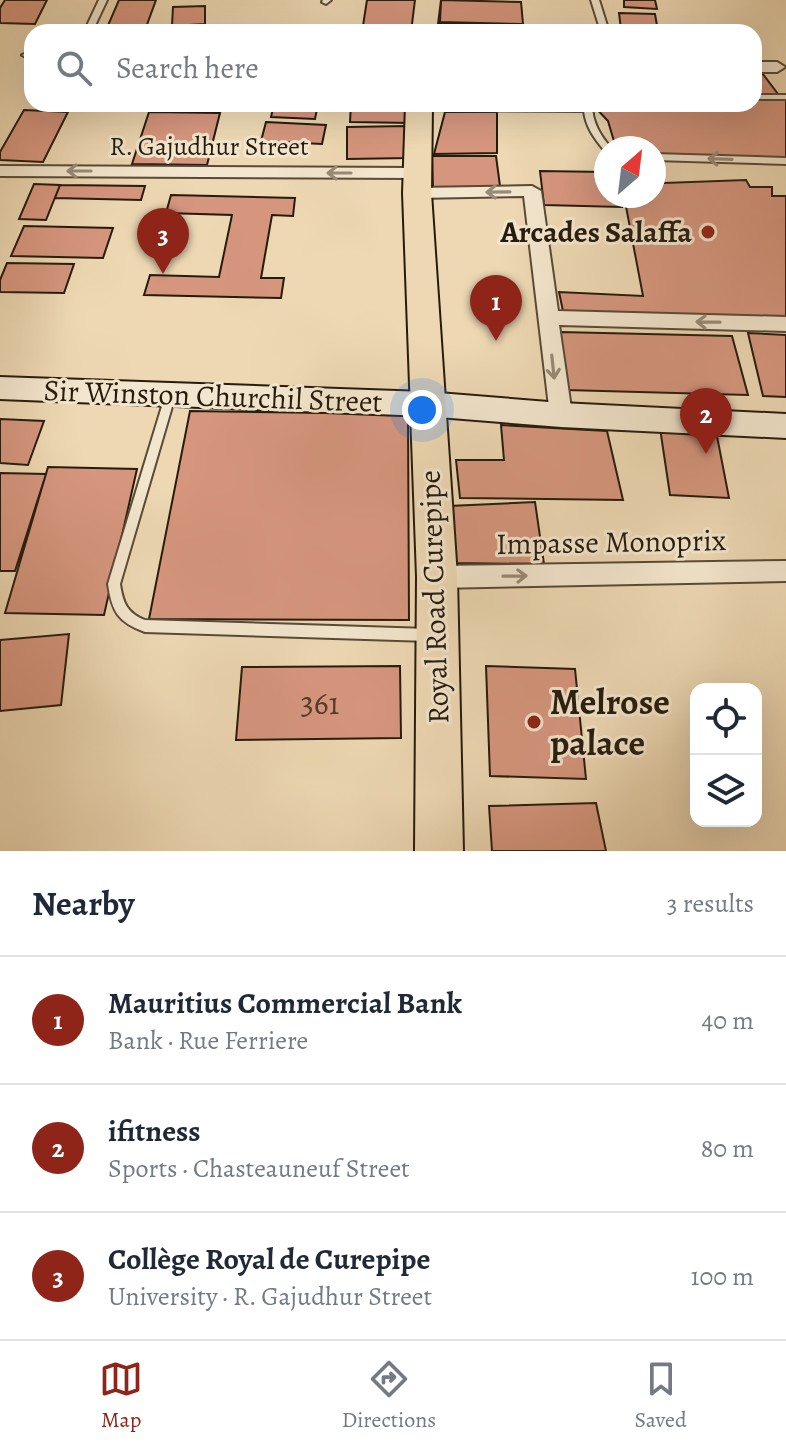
<!DOCTYPE html>
<meta charset="utf-8">
<style>
:root{--surface:#fff;--page:#f2f2f3;--text:#1f2937;--muted:#747a83;--line:#e0e1e3;--accent:#8f2418}
body{margin:0;font-family:Alegreya,serif;background:var(--page);color:var(--text)}
.controls{position:absolute;right:24px;bottom:24px;display:grid;overflow:hidden;border-radius:16px;box-shadow:0 8px 32px #0002}
.controls button{width:72px;height:72px;display:grid;place-items:center;padding:0;border:0;border-bottom:2px solid var(--line);background:var(--surface);color:var(--text);font:40px sans-serif}
.compass{position:absolute;left:594px;top:136px;width:72px;height:72px;border-radius:50%;background:var(--surface);box-shadow:0 8px 32px #0002;rotate:28deg}
.you{position:absolute;left:422px;top:410px;width:28px;height:28px;margin:-20px;border:6px solid #fff;border-radius:50%;background:#1a73e8;box-shadow:0 0 0 12px #1a73e833}
.badge{display:grid;place-items:center;width:52px;height:52px;border-radius:50%;background:var(--accent);color:#fff;font-size:26px;font-weight:700}
.pin{position:absolute;translate:-50% -66px;filter:drop-shadow(0 2px 4px #0008)}
.pin::after{content:'';position:absolute;top:42px;width:28px;height:24px;background:inherit;clip-path:polygon(0 0,100% 0,50% 100%)}
.list{margin:0;padding:0;list-style:none}
h2{display:flex;justify-content:space-between;align-items:center;height:104px;margin:0;padding:0 32px;font-size:34px}
h2 small{font-size:26px;font-weight:400;color:var(--muted)}
.list li{display:grid;grid-template-columns:52px 1fr auto;gap:24px;align-items:center;box-sizing:border-box;height:128px;padding:0 32px;border-top:2px solid var(--line)}
.list b{display:block;font-size:30px;white-space:nowrap}
.list p{margin:0;font-size:26px;white-space:nowrap;color:var(--muted)}
.list em{font-size:26px;font-style:normal;color:var(--muted)}
.icon{flex:none;width:44px;height:44px;fill:none;stroke:currentColor;stroke-width:2;stroke-linecap:round;stroke-linejoin:round}
.map{position:relative;flex:none;width:786px;height:851px;overflow:hidden}
.search{position:absolute;background:var(--surface);box-shadow:0 8px 32px #0002;left:24px;right:24px;top:24px;height:88px;display:flex;align-items:center;gap:20px;box-sizing:border-box;padding:0 28px;border-radius:24px;color:var(--muted);font-size:30px}
.sheet{height:488px;background:var(--surface)}
nav{display:flex;justify-content:space-around;align-items:center;box-sizing:border-box;height:112px;border-top:2px solid var(--line);background:var(--surface);font-size:22px;color:var(--muted)}
nav a{display:grid;justify-items:center;gap:4px}
nav .on{color:var(--accent)}
.map>svg:first-child{display:block}
.building{fill:#d6967e;stroke:#261b0d;stroke-width:2}
.lines{fill:none;stroke-linecap:round;stroke-linejoin:round}
.lane-casing{stroke:#584a36;stroke-width:4}
.street-casing{stroke:#584a36;stroke-width:4}
.secondary-casing{stroke:#261b0d;stroke-width:4}
.primary-casing{stroke:#261b0d;stroke-width:4}
.lane{fill:#f3e6ce;fill-rule:evenodd}
.street{fill:#f3e6ce;fill-rule:evenodd}
.secondary{fill:#f3e6ce;fill-rule:evenodd}
.primary{fill:#edd8b3;fill-rule:evenodd}
.oneway{stroke:#978b77}
.poi-dot{fill:#8f2418;stroke:#f3e6ce;stroke-width:3}
.labels{text-anchor:middle;stroke-width:6;stroke-linejoin:round;paint-order:stroke}
.far-street-label{font-size:26px;fill:#261b0d;stroke:#f3e6ce}
.poi-label{font-size:30px;font-weight:bold;fill:#261b0d;stroke:#f3e6ce;text-anchor:end}
.street-label{font-size:30px;fill:#261b0d;stroke:#f3e6ce}
.near-number-label{font-size:32px;fill:#523a29}
.near-poi-label{font-size:36px;font-weight:bold;fill:#261b0d;stroke:#f3e6ce;text-anchor:start}
</style>
<div class="map">
<svg width="786" height="851" viewBox="0 0 786 851">
<rect width="100%" height="100%" fill="#edd8b3"/>
<filter id="stains"><feTurbulence type="fractalNoise" baseFrequency=".0025" numOctaves="4"/><feColorMatrix values="0 0 0 0 .2 0 0 0 0 .09 0 0 0 0 .02 0 0 0 .5 -.17"/></filter>
<radialGradient id="worn" r=".72"><stop offset=".6" stop-color="#630" stop-opacity="0"/><stop offset="1" stop-color="#630" stop-opacity=".3"/></radialGradient>
<!-- building -->
<path class="building" d="M5 0H47L35 24 0 23V8Z
M119 0H156L145 30H106Z
M367 0H419L416 32H362Z
M441 0 521 2 523 24 440 22Z
M624 0H655L657 9 624 7Z
M205 6V24L172 26 173 7Z
M619 13 655 14 658 31 621 29Z
M439 23 539 26V32H439Z
M754 69H759L778 94H754Z
M786 96V158L654 155V148H616L608 121 592 104H754V97Z
M224 104H264L262 111 222 109Z
M274 104H318L315 119 271 117Z
M351 104H411V123L350 122Z
M24 110 68 112 43 162 0 160V152Z
M149 112 220 113 207 165 132 164Z
M445 112H497V153L434 154Z
M266 122 326 125 322 144 261 141Z
M407 126 410 158 347 159V127Z
M432 156H496L500 186 433 190Z
M540 171 606 172V196H620L622 207 544 205Z
M654 177H661L664 183 746 180 750 187H772V196H786V321L564 316 559 292 643 296 624 196H654Z
M34 184 60 185 46 220 19 219Z
M60 185 145 186 141 200 55 198Z
M171 195 295 198 293 216 272 215 261 278H284L281 298 144 295 150 275 219 277 232 215 166 213Z
M24 226 113 228 103 258 11 256Z
M7 263 74 264 64 293 0 292V280Z
M560 332 732 336 748 395 566 390Z
M748 333 786 335V397L763 396Z
M190 411 408 414 409 620 149 619Z
M0 419 44 421 28 465 0 463Z
M501 425 607 431 623 500 460 498 456 460H504Z
M660 428 716 431 729 498 670 495Z
M48 467 137 469 104 615 5 613Z
M0 473 46 474 15 571H0Z
M535 502 544 564 451 563 449 506Z
M69 634 61 705 0 711V640Z
M400 666 401 738 236 740 242 667Z
M486 666 575 669 586 779 490 776Z
M596 803 606 851H492L489 806Z"/>
<g class="lines">
<defs>
<path id="lane" d="M99 0H107L92 32H84Z
M323 0H331L326 4 322 2Z
M591 0H599L609 32H601Z
M32 52V56L26 57 22 55Z
M754 95H786V99H754Z
M584 104H592C592 122 600 135 611 148L604 150C594 138 586 127 584 111L419 110 415 108 419 106 584 107Z
M654 154 786 158V164L654 160Z
M171 389 176 393 120 584C123 603 127 613 145 620L429 629 434 631 435 635 434 639 429 641 145 632C118 622 112 612 108 584L166 393Z"/>
<path id="street" d="M754 62H777L785 67 777 72H754Z
M0 166 417 168 426 173 417 178 0 176Z
M532 186 541 191 558 311 786 317V331L559 325 572 415 569 421H553L550 415 524 196 417 198 408 193 417 188Z
M786 561V581L437 588 428 584 425 577 428 570 437 566Z"/>
<path id="secondary" d="M0 377 426 392 561 403 786 414V438L561 427 426 416 0 399Z"/>
<path id="primary" d="M416 0H440L436 32H412Z
M406 104H432L431 193 457 577 463 851H415L417 577 403 193Z"/>
</defs>
<!-- lane casing -->
<use href="#lane" class="lane-casing"/>
<!-- street casing -->
<use href="#street" class="street-casing"/>
<!-- secondary casing -->
<use href="#secondary" class="secondary-casing"/>
<!-- primary casing -->
<use href="#primary" class="primary-casing"/>
<!-- lane -->
<use href="#lane" class="lane"/>
<!-- street -->
<use href="#street" class="street"/>
<!-- secondary -->
<use href="#secondary" class="secondary"/>
<!-- primary -->
<use href="#primary" class="primary"/>
</g>
<!-- one-way arrows -->
<defs><path id="oneway-shaft" d="M-6 0H5M1.5-3L5.5 0L1.5 3" fill="none" stroke-width="1.6" stroke-linecap="round" stroke-linejoin="round" transform="scale(2)"/></defs>
<g class="oneway">
<use href="#oneway-shaft" transform="translate(720 159) rotate(-178)"/>
<use href="#oneway-shaft" transform="translate(79 171) rotate(-180)"/>
<use href="#oneway-shaft" transform="translate(339 173) rotate(-180)"/>
<use href="#oneway-shaft" transform="translate(498 192) rotate(179)"/>
<use href="#oneway-shaft" transform="translate(708 322) rotate(-179)"/>
<use href="#oneway-shaft" transform="translate(553 367) rotate(84)"/>
<use href="#oneway-shaft" transform="translate(515 576) rotate(-1)"/>
</g>
<!-- markers -->
<g class="poi-dot">
<circle cx="708" cy="232" r="8"/>
<circle cx="534" cy="722" r="8"/>
</g>
<g class="labels">
<!-- far-street labels -->
<g class="far-street-label">
<text x="209" y="155">R. Gajudhur Street</text>
</g>
<!-- poi labels -->
<g class="poi-label">
<text x="692" y="242">Arcades Salaffa</text>
</g>
<!-- street labels -->
<g class="street-label">
<text transform="translate(213 396) rotate(2)" y="10">Sir Winston Churchil Street</text>
<text transform="translate(611 542) rotate(-1)" y="10">Impasse Monoprix</text>
<text transform="translate(434 597) rotate(-92)" y="10">Royal Road Curepipe</text>
</g>
<!-- near-number labels -->
<g class="near-number-label">
<text x="320" y="714">361</text>
</g>
<!-- near-poi labels -->
<g class="near-poi-label">
<text x="550" y="714">Melrose<tspan x="550" dy="41">palace</tspan></text>
</g>
</g>
<rect width="100%" height="100%" filter="url(#stains)"/>
<rect width="100%" height="100%" fill="url(#worn)"/>
</svg>
<div class="controls">
<button><svg class="icon" aria-label="locate" viewBox="0 0 24 24"><circle cx="12" cy="12" r="6"/><path d="M12 2v4M12 18v4M2 12h4M18 12h4"/></svg></button>
<button><svg class="icon" aria-label="layers" viewBox="0 0 24 24"><path d="M12 4l9 5-9 5-9-5zM3 14l9 5 9-5"/></svg></button>
</div>
<svg class="compass" viewBox="-18 -18 36 36"><path d="M0-13l5 13h-10z" fill="#e53935"/><path d="M0 13l5-13h-10z" fill="#747a83"/></svg>
<div class="you"></div>
<div class="pin badge" style="left:496px;top:341px">1</div>
<div class="pin badge" style="left:706px;top:454px">2</div>
<div class="pin badge" style="left:163px;top:274px">3</div>
<div class="search"><svg class="icon" aria-label="search" viewBox="0 0 24 24"><circle cx="10" cy="10" r="6"/><path d="M15 15l6 6"/></svg>Search here</div>
</div>
<section class="sheet">
<h2>Nearby<small>3 results</small></h2>
<ul class="list">
<li><span class="badge">1</span><div><b>Mauritius Commercial Bank</b><p>Bank · Rue Ferriere</p></div><em>40 m</em></li>
<li><span class="badge">2</span><div><b>ifitness</b><p>Sports · Chasteauneuf Street</p></div><em>80 m</em></li>
<li><span class="badge">3</span><div><b>Collège Royal de Curepipe</b><p>University · R. Gajudhur Street</p></div><em>100 m</em></li>
</ul>
</section>
<nav>
<a class="on"><svg class="icon" aria-label="map" viewBox="0 0 24 24"><path d="M3 6l6-2 6 2 6-2v14l-6 2-6-2-6 2zM9 4v14M15 6v14"/></svg>Map</a>
<a><svg class="icon" aria-label="directions" viewBox="0 0 24 24"><path d="M12 3l9 9-9 9-9-9zM9 14v-3h6M13 9l2 2-2 2"/></svg>Directions</a>
<a><svg class="icon" aria-label="saved" viewBox="0 0 24 24"><path d="M7 4h10v16l-5-4-5 4z"/></svg>Saved</a>
</nav>
